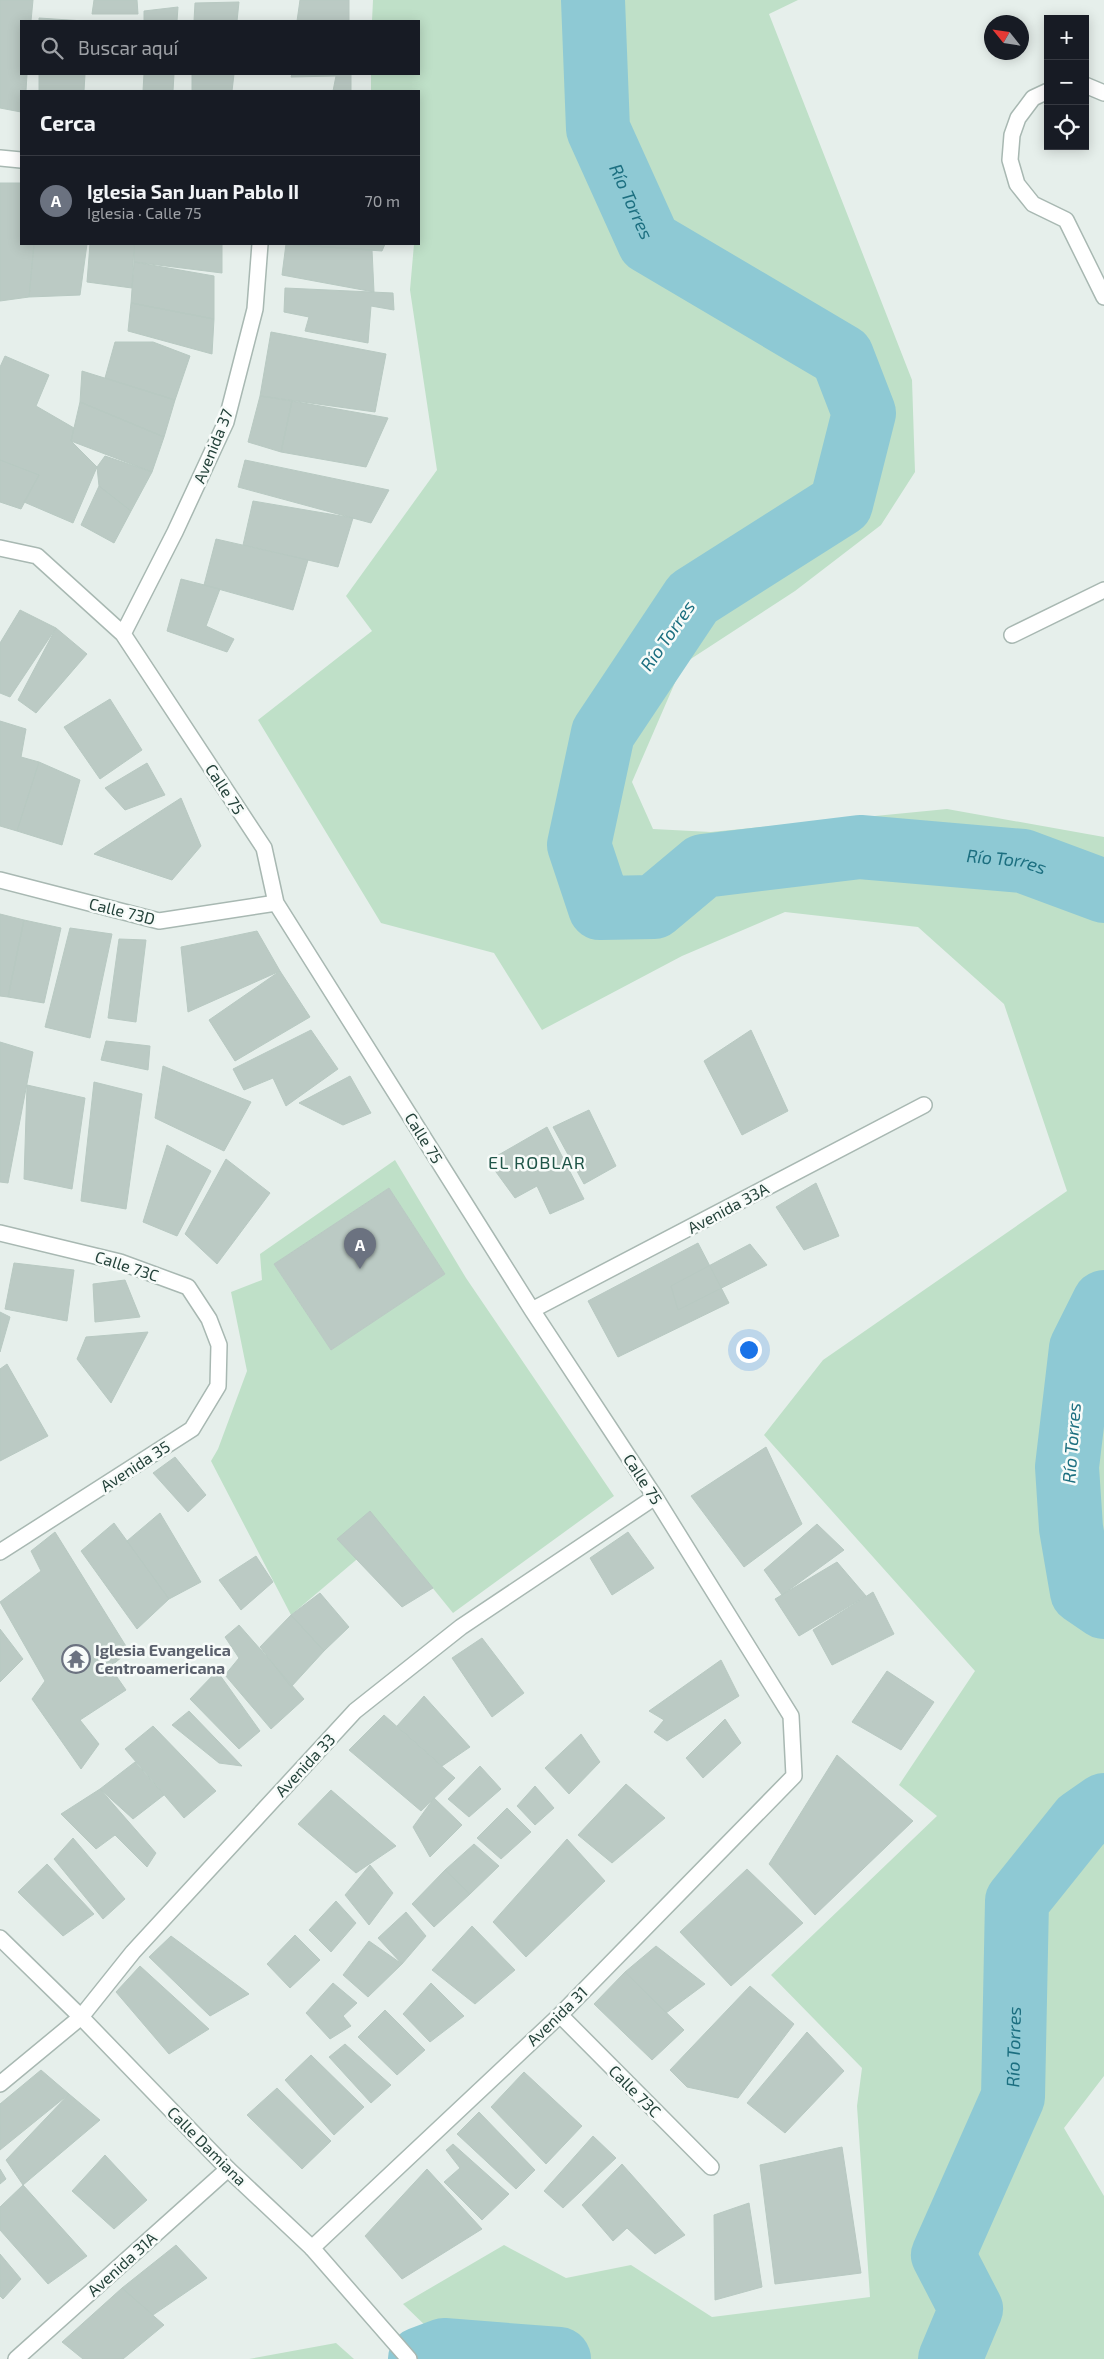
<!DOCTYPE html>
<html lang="es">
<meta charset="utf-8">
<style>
:root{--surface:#171b24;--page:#20242c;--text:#f1f3f6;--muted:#9ea1a6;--line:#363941;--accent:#0b8043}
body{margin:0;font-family:"Exo 2",sans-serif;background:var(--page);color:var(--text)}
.controls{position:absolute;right:15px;top:15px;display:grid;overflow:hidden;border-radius:0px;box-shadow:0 2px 12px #0003}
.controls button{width:45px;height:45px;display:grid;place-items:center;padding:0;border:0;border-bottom:1px solid var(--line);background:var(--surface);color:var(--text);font:25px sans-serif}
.compass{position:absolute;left:984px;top:15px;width:45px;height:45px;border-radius:50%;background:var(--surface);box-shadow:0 2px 12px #0003;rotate:300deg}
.you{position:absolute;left:748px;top:1349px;width:18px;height:18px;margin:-12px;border:4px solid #fff;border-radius:50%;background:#1a73e8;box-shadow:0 0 0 8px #1a73e833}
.badge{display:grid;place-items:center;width:32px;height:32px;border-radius:50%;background:var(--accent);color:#fff;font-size:16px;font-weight:700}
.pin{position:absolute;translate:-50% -41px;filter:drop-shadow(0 1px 2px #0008)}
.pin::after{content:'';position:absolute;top:26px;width:18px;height:15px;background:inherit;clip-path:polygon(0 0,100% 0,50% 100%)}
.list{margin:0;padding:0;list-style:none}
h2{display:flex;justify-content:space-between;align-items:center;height:65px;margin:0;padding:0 20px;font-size:21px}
h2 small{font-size:16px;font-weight:400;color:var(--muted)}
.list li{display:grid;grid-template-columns:32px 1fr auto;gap:15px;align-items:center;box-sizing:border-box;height:90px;padding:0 20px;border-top:1px solid var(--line)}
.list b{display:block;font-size:19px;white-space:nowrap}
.list p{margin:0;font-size:16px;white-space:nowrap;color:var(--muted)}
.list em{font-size:16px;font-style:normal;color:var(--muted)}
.icon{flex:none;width:28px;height:28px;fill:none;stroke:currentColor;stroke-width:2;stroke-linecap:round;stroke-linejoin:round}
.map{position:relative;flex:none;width:1104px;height:2359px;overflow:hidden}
.search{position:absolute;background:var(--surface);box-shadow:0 2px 12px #0003;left:20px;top:20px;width:400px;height:55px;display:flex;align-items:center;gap:12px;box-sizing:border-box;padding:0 18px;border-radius:0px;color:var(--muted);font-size:19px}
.panel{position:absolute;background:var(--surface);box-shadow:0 2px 12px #0003;left:20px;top:90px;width:400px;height:155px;border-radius:0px}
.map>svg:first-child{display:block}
.green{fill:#bfe0c8;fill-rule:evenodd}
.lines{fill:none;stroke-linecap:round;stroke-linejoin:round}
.river{stroke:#8ec9d4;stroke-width:64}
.building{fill:#bbcac4;stroke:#b8c9c2}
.minor-casing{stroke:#a8b8b2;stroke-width:18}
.tertiary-casing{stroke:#a8b8b2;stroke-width:18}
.minor{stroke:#fff;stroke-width:15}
.tertiary{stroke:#fff;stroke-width:15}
.labels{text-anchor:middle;stroke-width:5;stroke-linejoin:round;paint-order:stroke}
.street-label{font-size:16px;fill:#24423a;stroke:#f7fbf9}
.worship-label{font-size:16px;font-weight:bold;fill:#5b616d;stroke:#f7fbf9;text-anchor:start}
.water-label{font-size:18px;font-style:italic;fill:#1c6f80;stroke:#f7fbf9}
.neighbourhood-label{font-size:18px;letter-spacing:1px;fill:#1f5548;stroke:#f7fbf9}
</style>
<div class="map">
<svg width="1104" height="2359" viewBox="0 0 1104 2359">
<rect width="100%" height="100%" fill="#e6efeb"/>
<!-- green -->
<path class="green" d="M373 0H798L769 14 912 380 915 472 881 525 795 591 683 664 632 782 653 829 711 832 947 809 1104 837V2076L1064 2128 1104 2196V2359H460L403 2304 504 2245 566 2278 631 2265 712 2317 870 2297 857 2106 862 2068 771 1975 937 1816 899 1785 975 1671 764 1435 823 1360 1067 1191 1004 1004 918 927 785 912 682 956 542 1030 494 953 381 923 258 720 372 631 346 596 437 470 410 290 414 244H419V91H371V74H419V21H372Z
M395 1160 466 1278 614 1496 453 1613 388 1533 291 1615 211 1461 218 1449 247 1371 231 1292 262 1280 260 1254ZM389 1188 445 1274 331 1350 274 1264Z
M336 2343 354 2359H249Z"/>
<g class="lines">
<!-- river -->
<g class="river">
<path id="s1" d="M593 0 598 129 649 242 842 356 864 413 841 504 693 598 603 733 579 845 600 908 654 907 703 866 860 847 1023 861 1104 891"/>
<path d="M1104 1302 1081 1348 1067 1467 1071 1528 1082 1592 1104 1607"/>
<path d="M420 2359 444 2350 559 2359"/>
<path id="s2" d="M950 2359 971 2309 943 2255 1013 2097 1017 1901 1081 1821 1104 1805"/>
</g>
</g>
<!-- building -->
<path class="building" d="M0 0H33L31 21H21V74H27L26 91H21V112L0 108Z
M94 0H137L138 14H92Z
M300 0H349V21H297Z
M239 2 237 21H194L195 3Z
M178 7 177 21H144V11Z
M39 18 84 21H39Z
M39 74H85L84 91H39Z
M144 74H174L173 91H143Z
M192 74H234L232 91H192Z
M292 74H351V91H333L336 76 291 77Z
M0 183H21V244H34L29 297 0 301Z
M34 244H87L80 295 29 297Z
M90 244H134L132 288 87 282Z
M134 244H222V273L134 262Z
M286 244 372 250 374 292 282 275Z
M287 244H385L382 251Z
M134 262 214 276V319L131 303Z
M285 288 393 293 394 310 371 306 368 343 305 331 309 317 284 312Z
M131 303 214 319 212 354 128 331Z
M271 332 386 354 375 412 260 396Z
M115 342H153L190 356 175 400 105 378Z
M5 356 49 375 36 406 74 428 71 441 97 467 73 523 24 502 39 475 0 460V367Z
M82 371 175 400 164 437 80 402Z
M260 396 292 401 281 452 248 442Z
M292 401 388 418 366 467 281 452Z
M80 402 164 437 152 472 71 441Z
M105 456 152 472 131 511 99 486 97 467Z
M0 460 39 475 21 509 0 502Z
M245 460 389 490 371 523 238 487Z
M99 486 131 511 114 543 81 525Z
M253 501 353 518 338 567 243 545Z
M216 539 308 560 293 610 204 585Z
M181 579 220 589 206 626 234 639 227 652 167 631Z
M20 610 56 628 10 697 0 693V643Z
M56 628 87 654 36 713 18 700Z
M110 699 142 750 100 779 64 727Z
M0 721 26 729 21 757 39 762 17 831 0 826Z
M39 762 80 780 62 845 17 831Z
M147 763 165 795 125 810 105 788Z
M181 798 201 846 172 880 94 854Z
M0 914 24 920 8 997 0 996Z
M24 920 61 928 44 1003 8 997Z
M70 928 112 934 90 1038 45 1027Z
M257 931 280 971 188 1012 181 947Z
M119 939 146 940 136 1022 108 1018Z
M280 971 310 1017 235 1061 209 1020Z
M311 1030 338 1069 286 1106 273 1078 244 1090 233 1069Z
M751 1030 788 1111 742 1135 704 1061Z
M106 1041 150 1046 148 1070 101 1060Z
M0 1042 33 1052 8 1183 0 1182Z
M163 1066 251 1102 224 1151 155 1118Z
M350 1076 371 1113 343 1125 299 1103Z
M94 1082 142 1094 126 1209 81 1201Z
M27 1085 85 1098 72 1189 24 1179Z
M589 1110 616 1166 584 1184 553 1127Z
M547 1127 584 1199 550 1214 537 1186 515 1198 488 1161Z
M167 1145 211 1171 177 1236 143 1222Z
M226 1159 270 1193 217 1264 185 1234Z
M816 1183 839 1236 804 1250 776 1207Z
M389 1188 445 1274 331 1350 274 1264Z
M698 1243 729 1303 618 1357 588 1301Z
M750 1244 767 1265 678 1310 671 1286Z
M14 1263 74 1270 67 1321 5 1309Z
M125 1280 140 1317 95 1322 93 1284Z
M0 1312 10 1317 0 1352Z
M148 1332 111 1403 77 1359 86 1337Z
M7 1364 48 1436 0 1461V1369Z
M766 1447 802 1524 744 1567 691 1496Z
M175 1457 206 1495 188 1512 153 1473Z
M370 1511 433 1588 402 1607 337 1539Z
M160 1513 201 1582 169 1599 127 1541Z
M114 1523 169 1599 137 1629 81 1551Z
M817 1524 844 1550 782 1595 764 1570Z
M55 1532 129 1651 110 1667 126 1690 80 1720 99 1744 81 1769 32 1699 45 1681 0 1602 41 1571 31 1551Z
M628 1532 654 1568 612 1595 590 1558Z
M256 1556 273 1582 241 1610 219 1580Z
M837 1562 866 1596 799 1636 775 1599Z
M873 1592 894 1634 832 1665 813 1630Z
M320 1593 349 1627 324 1651 291 1615Z
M291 1615 324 1651 291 1687 260 1647Z
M239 1625 304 1699 271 1729 225 1675 239 1658 225 1637Z
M0 1629 23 1659 0 1682Z
M482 1638 524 1693 492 1717 452 1658Z
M721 1660 739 1696 667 1741 654 1732 664 1720 649 1711Z
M217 1671 260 1731 239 1749 190 1699Z
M887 1671 934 1702 901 1750 852 1722Z
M424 1696 470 1747 442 1766 397 1726Z
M189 1711 242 1766 219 1763 172 1725Z
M384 1715 455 1778 421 1811 349 1750Z
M725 1719 741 1743 703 1778 686 1758Z
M153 1726 216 1791 184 1818 125 1749Z
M581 1734 600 1762 569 1794 545 1768Z
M837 1755 913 1821 815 1915 769 1864Z
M135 1762 164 1795 133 1819 100 1789Z
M480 1766 501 1789 469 1817 448 1799Z
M626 1784 665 1818 612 1863 578 1835Z
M535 1786 554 1808 535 1825 517 1806Z
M100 1789 156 1853 147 1867 115 1835 96 1849 61 1814Z
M331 1790 396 1846 356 1873 298 1824Z
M434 1798 462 1825 430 1857 413 1827Z
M507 1808 531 1832 501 1859 477 1838Z
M73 1838 125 1899 103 1919 54 1859Z
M567 1839 605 1881 526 1957 493 1922Z
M474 1844 499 1866 470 1894 445 1870Z
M47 1864 94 1914 63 1936 18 1892Z
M370 1865 393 1893 369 1925 345 1895Z
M747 1869 803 1923 731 1986 680 1932Z
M445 1870 470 1894 434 1927 412 1904Z
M336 1901 356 1923 331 1952 309 1930Z
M406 1912 426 1936 402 1964 378 1938Z
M472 1926 515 1970 475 2004 432 1970Z
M295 1935 320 1960 290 1988 267 1964Z
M171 1936 249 1994 210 2016 149 1957Z
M369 1941 402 1964 368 1997 343 1975Z
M656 1946 705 1984 666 2013 625 1972Z
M140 1966 209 2029 169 2054 116 1992Z
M625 1972 684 2030 652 2060 594 2004Z
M333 1983 357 2003 343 2016 351 2026 330 2039 306 2013Z
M431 1983 464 2016 430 2042 403 2014Z
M750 1986 794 2024 738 2098 687 2087 670 2070Z
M385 2010 425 2050 397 2075 358 2037Z
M807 2032 844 2071 785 2133 747 2103Z
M345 2044 391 2085 371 2103 329 2057Z
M311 2055 364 2107 334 2135 285 2080Z
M41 2070 69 2094 0 2150V2104Z
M524 2072 582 2126 546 2164 491 2107Z
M277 2088 331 2141 302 2169 247 2115Z
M69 2094 100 2120 23 2185 6 2160Z
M479 2112 535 2170 516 2189 457 2134Z
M593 2136 616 2158 563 2208 544 2191Z
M453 2144 509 2194 482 2220 444 2182 460 2168 446 2150Z
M842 2147 861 2273 775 2284 760 2165Z
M105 2155 147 2200 114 2229 72 2191Z
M622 2164 685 2235 655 2254 627 2228 613 2241 582 2205Z
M0 2169 6 2179 0 2184Z
M427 2169 482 2229 402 2279 365 2236Z
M23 2185 87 2256 48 2284 0 2230V2207Z
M749 2203 762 2287 715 2300 714 2215Z
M176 2245 207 2278 153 2315 122 2288Z
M0 2254 21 2279 3 2299 0 2296Z
M122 2288 164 2325 123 2359H83L62 2342Z"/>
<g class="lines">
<defs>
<path id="minor" d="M1085 85 1104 93
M1048 91 1033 98 1018 118 1012 135 1010 160 1017 184 1033 204 1066 220 1104 297
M0 158 21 160
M0 548 37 556 123 634 264 848 276 903 532 1310 655 1497 791 1716 794 1776 560 2015 312 2248
M123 634 175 532 226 422 255 309 260 244
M1012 635 1104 590
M0 880 159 921 276 903
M0 1233 120 1262 188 1287 209 1319 219 1345 218 1386 192 1429 0 1552
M532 1310 924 1105
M560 2015 711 2167
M0 2084 81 2017 133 1952 355 1711 461 1627 655 1497
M16 2359 228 2169"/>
<path id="tertiary" d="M0 1938 81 2017 228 2169 312 2248 409 2359"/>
</defs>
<!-- minor casing -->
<use href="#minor" class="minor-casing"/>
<!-- tertiary casing -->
<use href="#tertiary" class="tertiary-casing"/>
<!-- minor -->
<use href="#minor" class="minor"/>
<!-- tertiary -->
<use href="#tertiary" class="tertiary"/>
</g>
<!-- icons -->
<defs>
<symbol id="temple-ring" viewBox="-11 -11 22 22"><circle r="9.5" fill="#f7fbf9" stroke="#6b7280" stroke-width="1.5"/><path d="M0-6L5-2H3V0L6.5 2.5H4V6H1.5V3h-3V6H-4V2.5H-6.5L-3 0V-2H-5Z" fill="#6b7280"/></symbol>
</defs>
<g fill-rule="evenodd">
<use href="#temple-ring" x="60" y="1643" width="32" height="32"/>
</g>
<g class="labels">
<!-- street labels -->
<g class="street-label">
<text transform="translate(213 446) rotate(-68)" y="6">Avenida 37</text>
<text transform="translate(225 789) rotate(57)" y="6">Calle 75</text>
<text transform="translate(122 911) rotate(14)" y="6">Calle 73D</text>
<text transform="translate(424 1138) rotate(58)" y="6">Calle 75</text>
<text transform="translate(728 1208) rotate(-28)" y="6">Avenida 33A</text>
<text transform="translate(127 1266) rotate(18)" y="6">Calle 73C</text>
<text transform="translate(135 1466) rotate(-33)" y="6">Avenida 35</text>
<text transform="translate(643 1479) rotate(57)" y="6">Calle 75</text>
<text transform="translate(305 1765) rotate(-47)" y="6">Avenida 33</text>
<text transform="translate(557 2016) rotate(-44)" y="6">Avenida 31</text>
<text transform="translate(635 2091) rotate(45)" y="6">Calle 73C</text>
<text transform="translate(207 2146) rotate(45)" y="6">Calle Damiana</text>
<text transform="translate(122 2264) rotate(-42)" y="6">Avenida 31A</text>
</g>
<!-- worship labels -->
<g class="worship-label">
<text x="95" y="1656">Iglesia Evangelica<tspan x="95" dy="18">Centroamericana</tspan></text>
</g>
<!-- water labels -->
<g class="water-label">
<text dy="6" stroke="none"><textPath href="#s1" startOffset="209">Río Torres</textPath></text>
<text transform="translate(668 636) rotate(-55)" y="6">Río Torres</text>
<text dy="6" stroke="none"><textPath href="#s1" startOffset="1574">Río Torres</textPath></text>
<text transform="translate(1072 1443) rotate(-86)" y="6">Río Torres</text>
<text dy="6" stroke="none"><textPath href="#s2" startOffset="338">Río Torres</textPath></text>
</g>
<!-- neighbourhood labels -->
<g class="neighbourhood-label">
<text x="537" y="1169">EL ROBLAR</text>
</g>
</g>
</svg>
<div class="controls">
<button>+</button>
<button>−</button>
<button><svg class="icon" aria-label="locate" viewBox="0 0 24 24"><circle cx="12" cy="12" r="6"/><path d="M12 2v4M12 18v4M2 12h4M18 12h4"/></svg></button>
</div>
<svg class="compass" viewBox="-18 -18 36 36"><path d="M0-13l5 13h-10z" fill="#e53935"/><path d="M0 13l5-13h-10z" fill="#9ea1a6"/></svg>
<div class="you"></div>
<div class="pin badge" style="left:360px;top:1269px;background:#6b7280">A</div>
<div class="search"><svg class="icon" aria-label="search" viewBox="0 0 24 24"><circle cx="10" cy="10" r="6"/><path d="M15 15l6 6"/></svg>Buscar aquí</div>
<section class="panel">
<h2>Cerca<small></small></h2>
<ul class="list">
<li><span class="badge" style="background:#6b7280">A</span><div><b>Iglesia San Juan Pablo II</b><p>Iglesia · Calle 75</p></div><em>70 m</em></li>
</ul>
</section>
</div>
